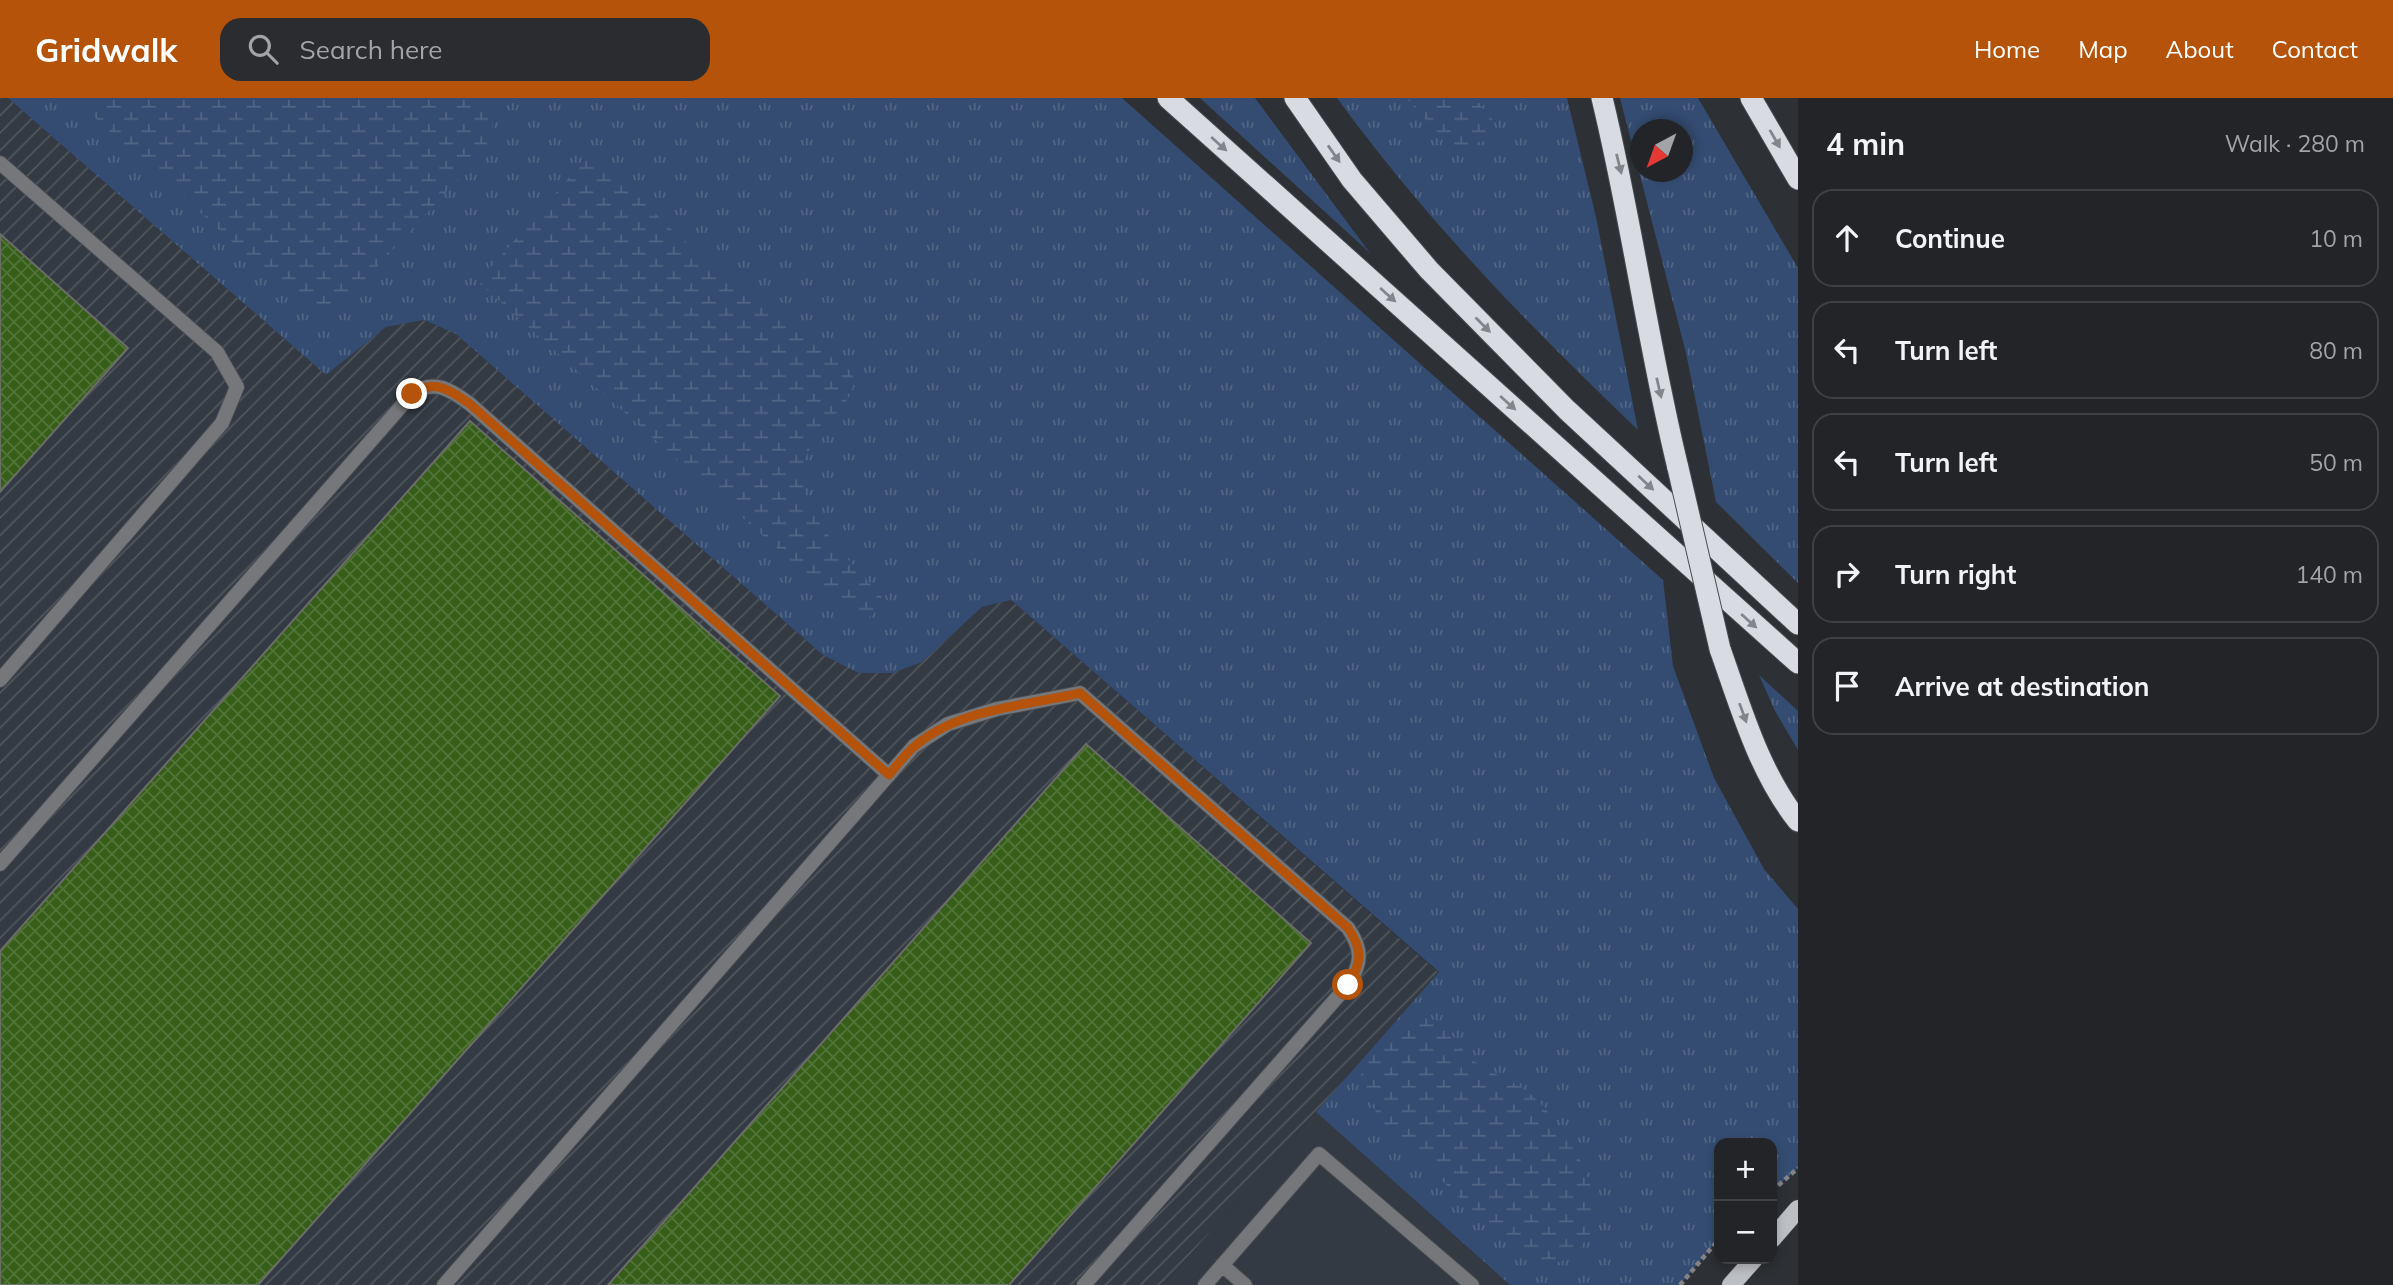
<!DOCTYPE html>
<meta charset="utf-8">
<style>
:root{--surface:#222427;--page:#2a2c2f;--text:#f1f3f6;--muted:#a2a4a7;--line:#3f4144;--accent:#b45309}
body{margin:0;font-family:Mulish,sans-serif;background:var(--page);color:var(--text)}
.controls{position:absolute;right:21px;bottom:21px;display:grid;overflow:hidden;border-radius:14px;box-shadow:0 4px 10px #0003}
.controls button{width:63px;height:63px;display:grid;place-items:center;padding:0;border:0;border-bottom:2px solid var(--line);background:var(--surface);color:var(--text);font:35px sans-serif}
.compass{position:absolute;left:1630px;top:21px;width:63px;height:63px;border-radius:50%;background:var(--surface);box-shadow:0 4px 10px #0003;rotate:221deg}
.stop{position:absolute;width:21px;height:21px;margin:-16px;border:5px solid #b45309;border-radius:50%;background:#fff}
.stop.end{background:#b45309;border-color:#fff;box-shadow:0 2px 7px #0008}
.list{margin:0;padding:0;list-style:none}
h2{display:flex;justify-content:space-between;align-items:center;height:91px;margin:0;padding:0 28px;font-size:30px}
h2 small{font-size:23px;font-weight:400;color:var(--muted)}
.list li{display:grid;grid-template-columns:46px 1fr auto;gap:21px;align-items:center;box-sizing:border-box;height:98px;margin:0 14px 14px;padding:0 14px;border:2px solid var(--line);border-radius:21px}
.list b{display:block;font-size:26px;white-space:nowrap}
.list em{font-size:23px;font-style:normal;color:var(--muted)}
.icon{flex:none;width:38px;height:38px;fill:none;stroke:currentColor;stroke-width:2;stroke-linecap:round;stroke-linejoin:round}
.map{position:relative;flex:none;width:1798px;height:1187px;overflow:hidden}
header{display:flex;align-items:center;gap:42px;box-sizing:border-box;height:98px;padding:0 35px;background:var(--accent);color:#fff}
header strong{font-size:33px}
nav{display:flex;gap:38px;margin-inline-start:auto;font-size:24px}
.search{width:490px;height:63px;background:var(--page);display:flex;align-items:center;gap:18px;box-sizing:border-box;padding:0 24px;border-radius:21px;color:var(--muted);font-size:26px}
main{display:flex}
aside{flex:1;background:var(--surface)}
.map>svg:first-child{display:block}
.built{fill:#333a43}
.industrial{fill:url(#industrial-furrows)}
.grass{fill:url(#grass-tufts);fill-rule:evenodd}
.wetland{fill:url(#wetland-marsh)}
.building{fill:url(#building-cross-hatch);stroke:#6a6d68;stroke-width:2}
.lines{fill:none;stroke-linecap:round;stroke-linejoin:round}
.lane-casing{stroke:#484b4f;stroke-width:16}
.primary-casing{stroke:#484b4f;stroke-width:19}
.highway-casing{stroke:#484b4f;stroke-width:23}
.path{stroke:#818386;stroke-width:4.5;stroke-dasharray:5 3.5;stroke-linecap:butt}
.lane{stroke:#76777a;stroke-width:14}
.primary{stroke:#bcbfc4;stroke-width:18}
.highway{stroke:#d8dbe1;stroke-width:21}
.highway-bridge-casing{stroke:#484b4f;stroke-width:23;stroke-linecap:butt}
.highway-bridge{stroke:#d8dbe1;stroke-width:21}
.oneway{fill:#82868a}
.route{stroke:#b45309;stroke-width:9}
</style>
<header>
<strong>Gridwalk</strong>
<div class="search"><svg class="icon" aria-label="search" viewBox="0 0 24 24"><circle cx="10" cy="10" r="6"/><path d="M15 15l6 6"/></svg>Search here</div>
<nav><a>Home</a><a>Map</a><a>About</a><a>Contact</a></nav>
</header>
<main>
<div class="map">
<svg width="1798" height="1187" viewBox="0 0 1798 1187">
<defs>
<pattern id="industrial-furrows" width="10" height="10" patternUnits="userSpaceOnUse" patternTransform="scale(1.75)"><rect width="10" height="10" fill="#333a43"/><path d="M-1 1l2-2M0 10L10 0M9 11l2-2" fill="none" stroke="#50565e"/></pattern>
<pattern id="grass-tufts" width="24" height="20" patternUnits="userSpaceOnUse" patternTransform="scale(1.75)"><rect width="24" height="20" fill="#344c71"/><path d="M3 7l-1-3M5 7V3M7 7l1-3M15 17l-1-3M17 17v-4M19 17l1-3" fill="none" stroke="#516585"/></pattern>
<pattern id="wetland-marsh" width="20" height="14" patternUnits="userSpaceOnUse" patternTransform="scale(1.75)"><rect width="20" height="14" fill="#344c71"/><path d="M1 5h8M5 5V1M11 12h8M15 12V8" fill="none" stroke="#516585"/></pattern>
<pattern id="building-cross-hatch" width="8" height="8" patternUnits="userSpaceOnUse" patternTransform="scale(1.75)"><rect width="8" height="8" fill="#365e18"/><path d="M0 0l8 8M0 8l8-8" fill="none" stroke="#527439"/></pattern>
</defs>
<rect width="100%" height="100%" fill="#2d3034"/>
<!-- built -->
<path class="built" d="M1316 1014 1510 1187H1163Z"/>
<!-- industrial -->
<path class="industrial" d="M0 0H8L326 277 386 229 424 222 456 236 823 557 922 564 982 509 1011 502 1439 875 1163 1187H0Z"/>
<!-- grass -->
<path class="grass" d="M8 0H1122L1663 482 1673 568 1714 680 1764 771 1798 811V1070L1772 1093V1045H1719V1141L1680 1187H1510L1316 1014 1439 874 1011 502 982 509 922 564 892 575H859L823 557 456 236 424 222 386 229 326 277Z
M1200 0H1255L1370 155Z
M1337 0H1567L1596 119 1638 332C1529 228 1426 122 1337 0Z
M1620 0H1698L1798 170V485L1716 404 1686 255ZM1640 32H1682V74H1640Z
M1759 577 1798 613V652L1775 613Z"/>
<!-- wetland -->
<path class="wetland" d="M79 0H475C501 11 493 34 483 54L340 209 326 213 307 205 279 186 93 18Z
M1406 0H1473L1491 19 1497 33C1493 42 1486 44 1477 44L1476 55 1468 58 1453 52Z
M596 58C627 83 651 114 681 140 713 167 749 191 783 217 798 228 845 260 852 276 865 308 791 336 804 393 813 429 862 475 886 504L866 522 854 519 478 184 575 73 585 62Z
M1423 918C1454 927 1449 939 1469 959 1487 975 1511 981 1529 995 1557 1017 1600 1082 1595 1118 1594 1130 1589 1138 1582 1147 1567 1170 1543 1167 1520 1159L1382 1024 1358 984C1368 960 1396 920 1423 918Z"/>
<!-- building -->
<path class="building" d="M0 136 128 250 0 394Z
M470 323 780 598 258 1187H0V853Z
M1086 646 1311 845 1009 1187H608Z"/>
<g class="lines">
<defs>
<path id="lane" d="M0 65 217 254 237 289 222 325 0 582
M0 766 412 296C434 280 451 292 470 306L889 677
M1222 1167 1245 1187
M444 1187 914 648 948 626 997 611 1080 595 1348 830C1363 852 1362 865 1348 887L1084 1187
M1205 1187 1319 1056 1472 1187"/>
<path id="primary" d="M1772 1141 1798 1111
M1731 1187 1754 1161"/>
<path id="highway" d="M1168 0 1798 565
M1295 0 1352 82 1429 172 1567 312 1798 526
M1602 0C1632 123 1648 248 1678 370
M1751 0 1798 81
M1720 551C1741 610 1759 674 1798 723"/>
</defs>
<!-- lane casing -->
<use href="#lane" class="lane-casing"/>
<!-- primary casing -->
<use href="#primary" class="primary-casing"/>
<!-- highway casing -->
<use href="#highway" class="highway-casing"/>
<!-- path -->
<path class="path" d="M1772 1093 1798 1070
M1680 1187 1719 1141"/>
<!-- lane -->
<use href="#lane" class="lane"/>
<!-- primary -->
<use href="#primary" class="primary"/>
<!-- highway -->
<use href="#highway" class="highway"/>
<defs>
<path id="highway-bridge" d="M1678 370 1720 551"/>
</defs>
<!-- highway-bridge casing -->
<use href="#highway-bridge" class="highway-bridge-casing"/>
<!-- highway-bridge -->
<use href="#highway-bridge" class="highway-bridge"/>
</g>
<!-- one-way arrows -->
<defs><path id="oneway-solid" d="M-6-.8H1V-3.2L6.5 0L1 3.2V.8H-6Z" transform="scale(1.75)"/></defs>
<g class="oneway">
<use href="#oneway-solid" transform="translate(1775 41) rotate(60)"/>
<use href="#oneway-solid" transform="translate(1219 46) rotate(42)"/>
<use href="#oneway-solid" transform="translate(1334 56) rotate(55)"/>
<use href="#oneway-solid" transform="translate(1619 66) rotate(76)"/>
<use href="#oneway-solid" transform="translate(1388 197) rotate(42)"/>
<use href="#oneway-solid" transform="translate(1483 227) rotate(45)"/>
<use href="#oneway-solid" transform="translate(1659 290) rotate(77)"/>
<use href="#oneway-solid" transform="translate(1508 305) rotate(42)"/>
<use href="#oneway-solid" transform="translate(1646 385) rotate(43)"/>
<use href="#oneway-solid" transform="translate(1749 523) rotate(42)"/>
<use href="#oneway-solid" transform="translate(1743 615) rotate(70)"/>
</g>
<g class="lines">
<!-- route -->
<path class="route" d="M412 296C434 280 450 292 470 306L889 677C897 667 905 656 915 648 960 610 1025 608 1080 595L1348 830C1363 852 1362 864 1348 887"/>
</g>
</svg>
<div class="controls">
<button>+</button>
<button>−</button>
</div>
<svg class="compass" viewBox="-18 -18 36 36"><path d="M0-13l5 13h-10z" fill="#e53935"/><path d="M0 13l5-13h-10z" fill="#a2a4a7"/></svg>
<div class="stop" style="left:1348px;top:887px"></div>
<div class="stop end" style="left:412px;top:296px"></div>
</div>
<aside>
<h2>4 min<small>Walk · 280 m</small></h2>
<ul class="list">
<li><svg class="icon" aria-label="ahead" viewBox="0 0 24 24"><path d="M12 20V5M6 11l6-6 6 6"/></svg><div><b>Continue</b></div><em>10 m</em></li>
<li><svg class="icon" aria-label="left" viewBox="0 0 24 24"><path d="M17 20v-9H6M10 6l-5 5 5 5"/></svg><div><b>Turn left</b></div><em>80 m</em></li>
<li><svg class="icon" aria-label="left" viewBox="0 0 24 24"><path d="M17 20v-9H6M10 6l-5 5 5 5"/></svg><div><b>Turn left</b></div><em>50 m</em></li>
<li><svg class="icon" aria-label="right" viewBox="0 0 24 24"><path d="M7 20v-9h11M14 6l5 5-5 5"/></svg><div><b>Turn right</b></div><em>140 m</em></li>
<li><svg class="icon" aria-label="arrive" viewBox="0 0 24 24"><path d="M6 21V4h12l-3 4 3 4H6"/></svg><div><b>Arrive at destination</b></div></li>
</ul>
</aside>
</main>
